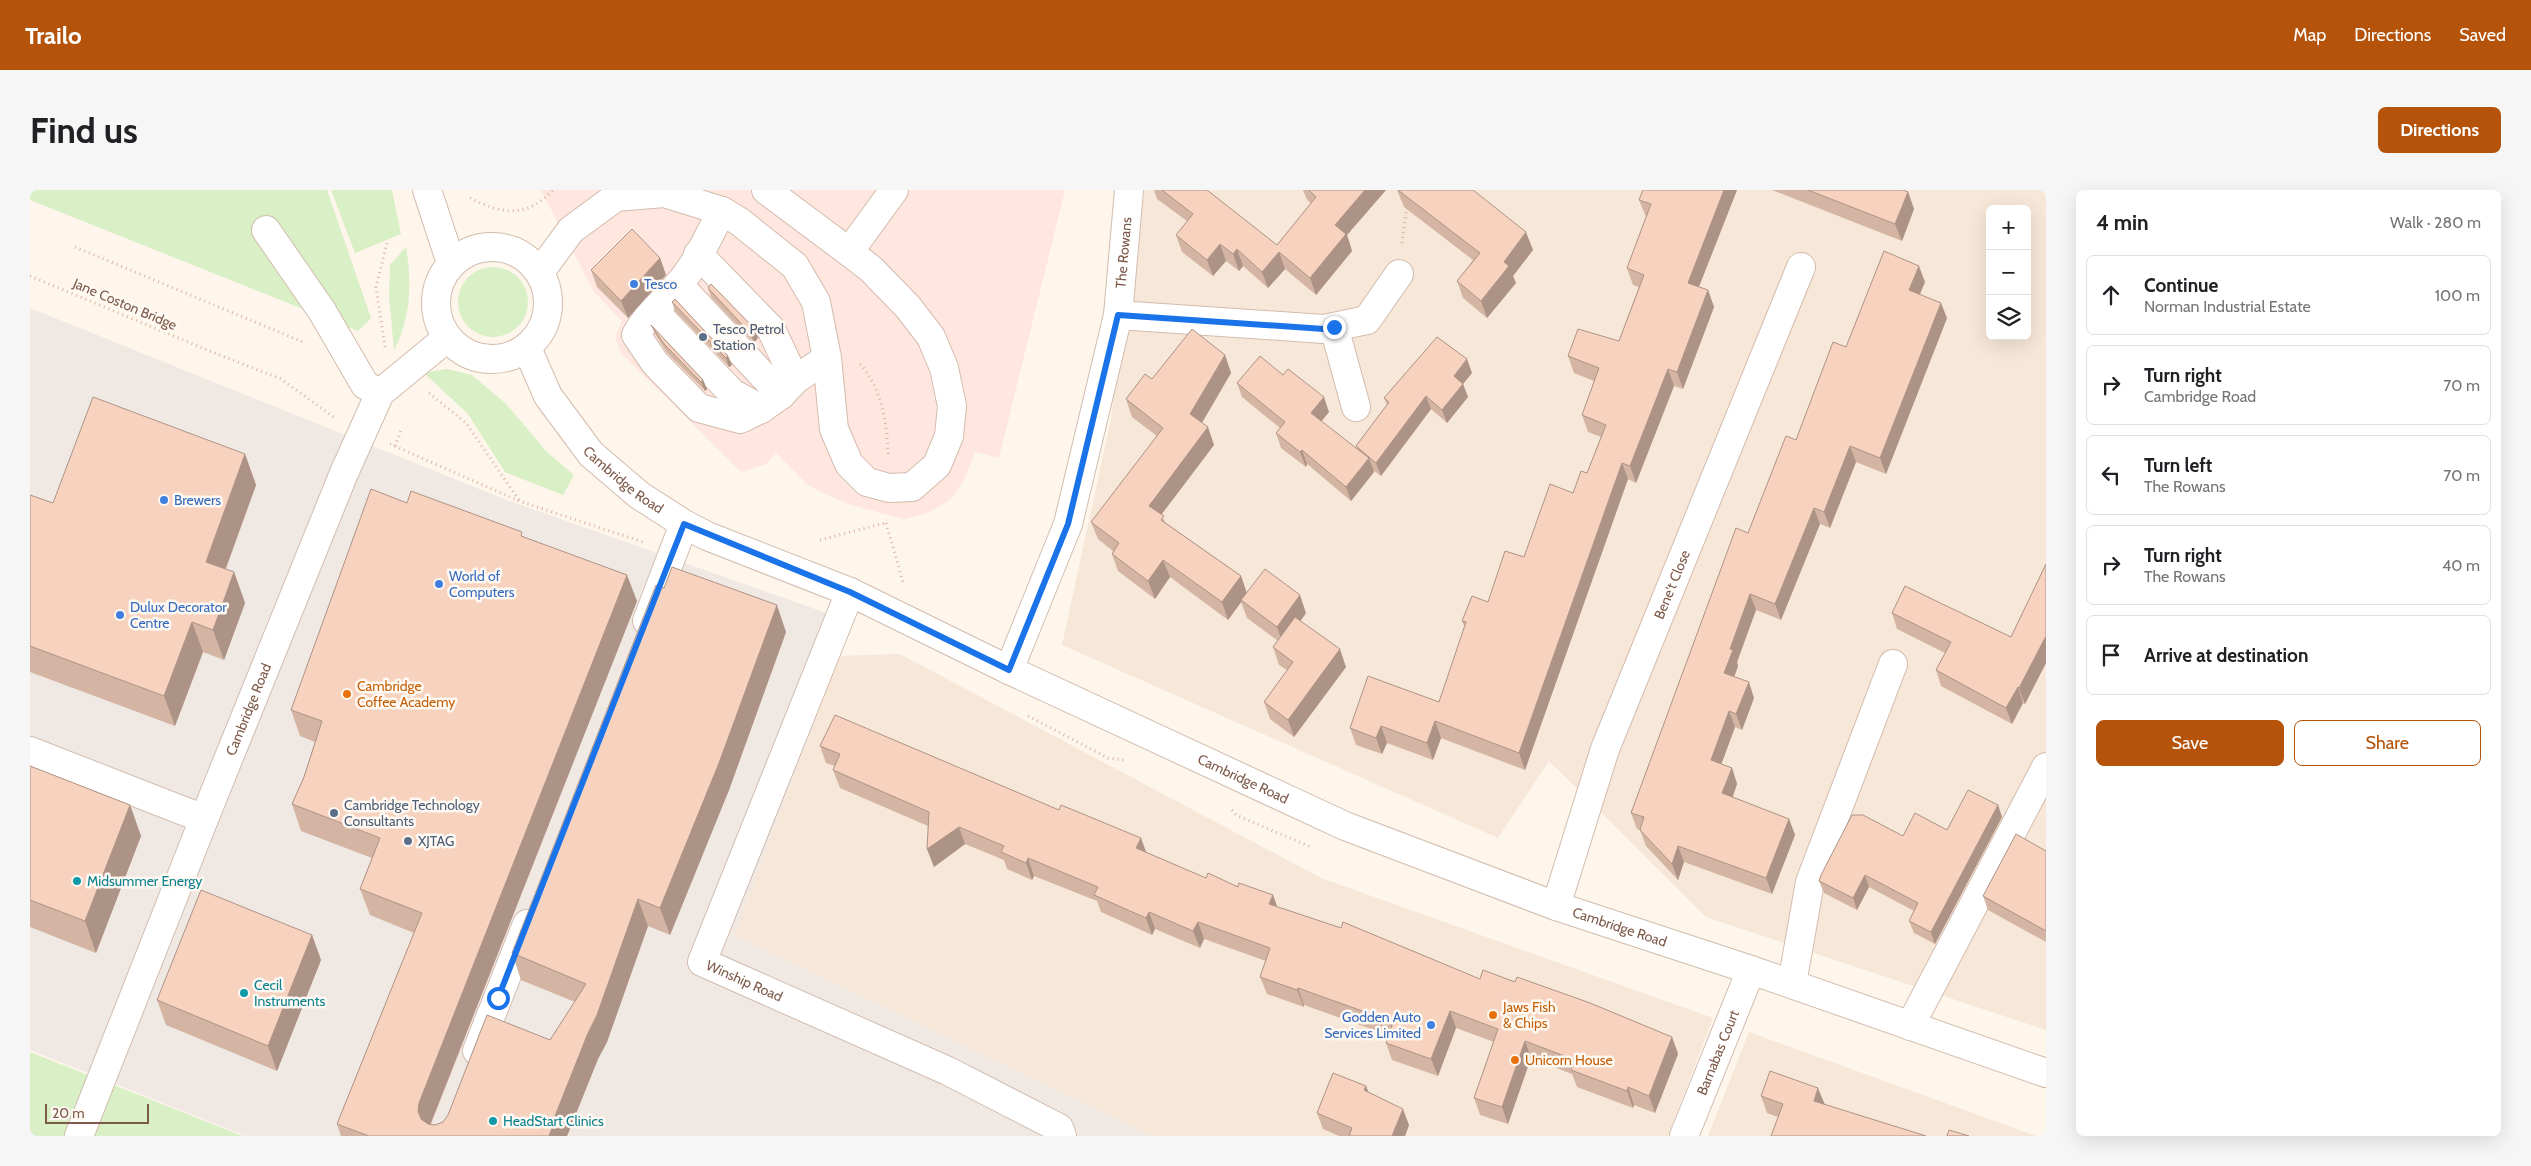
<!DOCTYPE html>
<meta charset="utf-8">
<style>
:root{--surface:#fff;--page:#f6f6f6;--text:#202124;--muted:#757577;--line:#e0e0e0;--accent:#b45309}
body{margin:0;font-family:Cabin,sans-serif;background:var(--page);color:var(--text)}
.controls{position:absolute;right:15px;top:15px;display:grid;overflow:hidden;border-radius:8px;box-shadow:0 5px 20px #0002}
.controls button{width:45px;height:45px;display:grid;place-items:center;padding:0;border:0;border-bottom:1px solid var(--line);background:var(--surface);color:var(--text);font:25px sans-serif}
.scale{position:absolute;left:15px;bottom:12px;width:104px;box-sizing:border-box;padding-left:5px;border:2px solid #7d5949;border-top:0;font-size:14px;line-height:18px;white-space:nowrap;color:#7d5949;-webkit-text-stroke:4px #fff9f3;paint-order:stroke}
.stop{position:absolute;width:15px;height:15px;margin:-11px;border:4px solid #1a73e8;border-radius:50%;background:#fff}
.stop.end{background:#1a73e8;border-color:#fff;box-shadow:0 1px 5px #0008}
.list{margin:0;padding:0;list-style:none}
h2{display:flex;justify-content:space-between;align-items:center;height:65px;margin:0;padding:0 20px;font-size:21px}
h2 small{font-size:16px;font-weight:400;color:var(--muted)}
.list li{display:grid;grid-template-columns:32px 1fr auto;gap:15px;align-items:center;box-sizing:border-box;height:80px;margin:0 10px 10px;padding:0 10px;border:1px solid var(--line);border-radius:8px}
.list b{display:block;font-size:19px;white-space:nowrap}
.list p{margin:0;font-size:16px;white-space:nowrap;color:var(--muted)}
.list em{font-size:16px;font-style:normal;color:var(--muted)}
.actions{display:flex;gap:10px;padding:15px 20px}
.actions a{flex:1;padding:11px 0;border:1px solid var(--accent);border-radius:8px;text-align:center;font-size:18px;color:var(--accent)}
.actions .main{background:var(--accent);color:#fff}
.icon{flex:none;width:28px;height:28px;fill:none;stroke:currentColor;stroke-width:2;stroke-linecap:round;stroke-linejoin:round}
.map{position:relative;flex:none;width:2016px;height:946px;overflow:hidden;border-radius:8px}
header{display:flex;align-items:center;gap:30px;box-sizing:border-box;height:70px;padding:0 25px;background:var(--accent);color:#fff}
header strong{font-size:24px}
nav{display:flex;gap:28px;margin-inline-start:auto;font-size:18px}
.intro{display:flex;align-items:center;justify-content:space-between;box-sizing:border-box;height:120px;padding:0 30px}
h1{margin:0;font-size:35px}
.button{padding:12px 22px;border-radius:8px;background:var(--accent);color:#fff;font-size:18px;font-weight:700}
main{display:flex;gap:30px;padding:0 30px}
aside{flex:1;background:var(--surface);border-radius:8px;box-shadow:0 5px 20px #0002}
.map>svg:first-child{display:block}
.residential{fill:#f7e7d8;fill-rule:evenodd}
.commercial{fill:#ffe6de}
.industrial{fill:#f0e8e3}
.green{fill:#d9efc6}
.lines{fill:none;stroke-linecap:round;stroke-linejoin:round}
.minor-casing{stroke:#d3bcae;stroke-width:30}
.path{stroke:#ddb5a1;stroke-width:3;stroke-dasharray:1 4;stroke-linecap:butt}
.minor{stroke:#fff;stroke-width:28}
.wall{fill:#d4b5a4}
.shaded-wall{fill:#ad9386}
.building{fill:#f7d2bf;stroke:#ad9386}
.route{stroke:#1a73e8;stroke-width:6}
.shop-dot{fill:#3f7fe0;stroke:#fff9f3;stroke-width:2}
.service-dot{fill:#5c6f8a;stroke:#fff9f3;stroke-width:2}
.food-dot{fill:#e8710a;stroke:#fff9f3;stroke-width:2}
.culture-dot{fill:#0f9aa8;stroke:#fff9f3;stroke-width:2}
.labels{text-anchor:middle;stroke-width:5;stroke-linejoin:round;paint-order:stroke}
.street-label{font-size:14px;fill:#7d5949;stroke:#fff9f3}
.shop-label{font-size:14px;fill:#366cbe;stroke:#fff9f3;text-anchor:start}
.service-label{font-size:14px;fill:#4e5e75;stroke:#fff9f3;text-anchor:start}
.food-label{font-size:14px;fill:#c56008;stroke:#fff9f3;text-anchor:start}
.culture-label{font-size:14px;fill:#0d838f;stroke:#fff9f3;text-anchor:start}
</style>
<header>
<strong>Trailo</strong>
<nav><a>Map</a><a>Directions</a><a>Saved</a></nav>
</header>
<div class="intro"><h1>Find us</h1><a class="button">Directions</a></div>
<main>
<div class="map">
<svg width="2016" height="946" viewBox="0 0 2016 946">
<rect width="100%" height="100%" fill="#fef5eb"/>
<!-- residential -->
<path class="residential" d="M1115 0H2016V840L1676 727 1519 571 1468 648 1032 455 1081 229 1102 66ZM1960 19H1997V146H1960Z
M870 464 1291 688 1683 828 1638 946H1122L704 745 809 466Z
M1719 842 2006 946H1678Z"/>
<!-- commercial -->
<path class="commercial" d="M511 0H1035L969 268 945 262 934 290 920 310 898 323 874 329 818 314 795 304 777 294 746 263 736 274 711 282 591 163 585 148 592 131 564 102Z"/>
<!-- industrial -->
<path class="industrial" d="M0 118 474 309 822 432 704 745 1122 946H216L0 860Z"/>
<!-- green -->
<path class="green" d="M0 0H297L341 128 328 141 0 10Z
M301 0H362L371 44 325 63Z
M376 57C382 92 381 128 364 160L359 106 360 75Z
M428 112a35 35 0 1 1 70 0a35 35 0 1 1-70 0Z
M417 179 442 185 476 214 517 262 544 285 533 305 475 282 438 224 394 183Z
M0 862 213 946H0Z"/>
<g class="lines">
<defs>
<g id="minor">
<path d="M397 0 421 73"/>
<path d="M736 0 819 62 864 0"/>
<path d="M692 21C678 46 667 74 648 95 634 112 616 125 606 145L625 173 669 218 710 229 731 219 751 205 765 190 797 168"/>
<path d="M236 40 292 121 335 195 350 203"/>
<circle cx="462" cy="113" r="56"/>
<path d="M668 64 741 139 765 190"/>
<path d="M510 82 541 40 586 7 634 3 692 21 710 32 765 76 786 112 797 168 804 239 819 274 837 292 859 298 882 297 907 275 919 246 922 216 914 178 901 147 878 117 841 79 819 62"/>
<path d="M649 95 751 205"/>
<path d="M624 121 702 203 731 219"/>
<path d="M1088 125 1294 139 1337 130 1369 84"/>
<path d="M1304 137 1326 217"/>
<path id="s1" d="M497 158 518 206 561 264 609 305 654 334 677 346 820 402 979 480 1315 636 1526 716 1721 780 2016 883"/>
<path id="s2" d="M820 402 672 772 918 881 1029 938 1032 946"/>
<path d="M617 431 654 334"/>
<path id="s3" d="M979 480 1038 334 1088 125 1099 0"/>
<path d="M0 561 174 629"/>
<path id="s4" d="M1526 716 1575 559 1771 77"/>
<path d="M1762 794 1780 692 1863 474"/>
<path d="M1880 836 2016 577"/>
<path d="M447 861 497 734"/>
<path id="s5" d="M49 946 174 629 314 283 350 203 417 148"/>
<path id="s6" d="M1654 946 1721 780"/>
</g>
</defs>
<!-- minor casing -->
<use href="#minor" class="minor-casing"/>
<!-- path -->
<path class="path" d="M440 8C473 24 495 29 523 0
M1372 53 1377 15
M45 57 273 152
M0 86 182 162 251 189 305 228
M355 157 346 97 357 53
M830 174C851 197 858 235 858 266
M399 203 436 233 489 310
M360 254 489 311 613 352
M365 256 372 238
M856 333 873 392
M790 350 855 333 856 330
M998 526 1078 568 1094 570
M1202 620 1206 625 1281 657"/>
<!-- minor -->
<use href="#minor" class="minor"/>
</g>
<!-- wall -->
<path class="wall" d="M1124 0H1177L1247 55 1281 13 1277 10 1273 0H1356L1317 45 1322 61 1286 105 1255 79 1238 98 1213 76 1209 81 1196 71 1183 86 1152 62 1146 45 1157 31 1127 9Z
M1367 0 1503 60 1483 86 1486 93 1457 128 1433 108 1427 91 1443 70 1374 17Z
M1613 0H1707L1669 97 1678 100 1684 117 1653 199 1644 196 1606 293 1598 289 1495 580 1411 548 1403 570 1357 553 1352 564 1326 555 1320 538 1409 512 1435 437 1432 431 1458 412 1494 367 1557 283 1571 247 1558 242 1552 225 1564 191 1544 183 1538 166 1589 151 1609 97 1603 95 1597 78 1616 27 1609 10Z
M1742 0H1873L1878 2 1884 19 1872 51Z
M630 68 636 85 598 128 567 97 561 80Z
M1895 92 1889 104 1917 128 1856 284 1826 272 1800 338 1790 334 1751 430 1726 420 1707 472 1708 476 1704 487 1724 508 1712 540 1705 537 1691 574 1702 578 1707 594 1703 607 1759 629 1765 645 1742 704 1654 672 1648 690 1616 656 1610 640 1607 639 1601 623 1718 343 1766 250 1816 157Z
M678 98 728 148 724 153 681 107Z
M642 112 698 166 702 175 699 177 645 121Z
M621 135 673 190 677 199 675 201 637 163 625 144Z
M1195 165 1201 183 1172 233 1184 255 1131 325 1136 333 1211 386 1217 403 1276 423 1271 431 1316 477 1264 547 1240 529 1234 512 1257 480 1249 475 1243 457 1248 451 1217 428 1211 412 1198 430 1140 387 1125 409 1088 381 1082 364 1083 361 1068 349 1061 332 1127 246 1102 227 1096 209 1122 189Z
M1442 183 1433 194 1438 207 1417 233 1401 219 1351 286 1343 280 1344 282 1321 311 1277 274 1276 277 1251 258 1246 243 1250 238 1212 207 1207 193 1253 185 1299 222 1291 231 1327 259 1326 256 1357 215 1354 208Z
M215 264 226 295 196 379 204 382 215 413 194 470 173 462 145 536 0 482V305L23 313Z
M377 313 494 347 607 411 401 934 405 935 413 932 520 850 545 812 491 790 482 763 756 442 699 600 640 745 618 736 577 852 568 869 537 946H311L307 934 384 743 340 725 330 699 342 668 271 641 262 614 274 587 285 552 270 546 261 520Z
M2016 374V473L1995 514 1993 513 1982 534 1911 496 1906 480 1915 463 1867 439 1862 423 1981 447Z
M790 556 1029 620 1111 648 1116 662 1176 688 1243 705 1247 717 1450 789 1485 792 1642 847 1648 864 1625 923 1604 915 1603 918 1547 897 1542 884 1501 868 1478 934 1450 925 1444 908 1464 852 1426 838 1408 886 1362 870 1356 853 1358 845 1274 815V817L1237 804 1230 787 1236 771 1174 749 1170 758 1125 739 1122 745 1071 722 1067 711 1004 686 1002 690 977 679 974 670 935 654 904 677 897 659 898 636 810 598 803 580 805 576 796 573Z
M0 576 100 615 111 646 66 763 0 737Z
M1968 615 1972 627 1905 754 1884 743 1879 731 1884 721 1839 697 1827 720 1794 703 1789 691 1873 646 1917 640Z
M2016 661V752L1958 720 1953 706Z
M282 745 291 770 247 881 136 835 127 810Z
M1336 896 1339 903 1379 935 1375 946H1309L1293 939 1287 923Z
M1788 898 1748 927 1737 923 1731 906Z"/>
<!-- shaded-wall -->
<path class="shaded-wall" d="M1335 0H1356L1317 45 1322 61 1286 105 1280 88 1305 35Z
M1694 0H1707L1664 109 1658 93Z
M1878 2 1884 19 1872 51 1865 34Z
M1496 42 1503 60 1483 86 1486 93 1457 128 1451 111 1474 72Z
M1190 54 1196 71 1183 86 1177 70Z
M1207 59 1213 76 1209 81 1203 64Z
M1249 62 1255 79 1238 98 1232 82Z
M630 68 636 85 598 128 591 111Z
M1889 76 1895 92 1885 116 1879 100Z
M1678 100 1684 117 1653 199 1647 182Z
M1911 113 1917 128 1856 284 1850 268Z
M725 139 728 148 724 153 721 144Z
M1195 165 1201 183 1167 241 1160 224Z
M698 166 702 175 699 177 696 168Z
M1437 169 1442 183 1433 194 1438 207 1417 233 1412 220 1424 186Z
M1638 179 1644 196 1606 293 1600 276Z
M673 190 677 199 675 201 671 192Z
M1396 206 1401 219 1351 286 1346 273Z
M1294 207 1299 222 1286 238 1281 223Z
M1178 237 1184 255 1125 333 1119 316Z
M1820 256 1826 272 1800 338 1794 322Z
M1272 260 1277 274 1276 277 1270 262Z
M215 264 226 295 187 402 176 372Z
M1339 268 1344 282 1321 311 1316 297Z
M1592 273 1598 289 1495 580 1489 563Z
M1784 318 1790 334 1751 430 1745 414Z
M1133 370 1140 387 1125 409 1118 391Z
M204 382 215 413 194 470 183 440Z
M597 385 607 411 398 940V946L388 921 389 913Z
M1211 386 1217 404 1198 430 1192 412Z
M1720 404 1726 420 1707 472 1708 476 1700 499 1694 483 1700 459Z
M1270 405 1276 423 1253 454 1247 437Z
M747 415 756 442 699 600 640 745 630 718Z
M162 432 173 462 145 536 134 506Z
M2016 446V473L1995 514 1989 498Z
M1310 459 1316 477 1264 547 1258 530Z
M1719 492 1724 508 1712 540 1706 524Z
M1988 497 1993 513 1982 534 1976 518Z
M1699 521 1705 537 1687 586 1681 570Z
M1405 531 1411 548 1403 570 1397 553Z
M1351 536 1357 553 1352 564 1346 548Z
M1702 578 1707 594 1698 619 1692 603Z
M100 615 111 646 66 763 55 731Z
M1968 615 1972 627 1905 754 1901 742Z
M1759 629 1765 645 1742 704 1736 688Z
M929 637 935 654 904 677 897 659Z
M1111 648 1117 665 1106 658Z
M1648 656 1654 672 1648 690 1642 674Z
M998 668 1004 686 1002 690 996 673Z
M1835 685 1839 697 1827 720 1823 708Z
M1243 705 1249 722 1239 714Z
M608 709 618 736 577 852 568 869 537 946H519L525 926Z
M1119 722 1125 739 1122 745 1116 728Z
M1168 732 1174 749 1170 758 1163 741Z
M282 745 291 770 247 881 238 856Z
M1268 798 1274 815V817L1267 800Z
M1420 821 1426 838 1408 886 1401 869Z
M1642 847 1648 864 1625 923 1619 906Z
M1495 851 1501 868 1478 934 1472 917Z
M1336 896 1342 912 1334 900Z
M1598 897 1604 915 1603 918 1597 901Z
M1788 898 1795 915 1784 911Z
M1373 919 1379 935 1375 946H1362Z"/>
<!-- building -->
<path class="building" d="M1132 0H1177L1247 55 1286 7 1279 0H1335L1305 35 1316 44 1280 88 1249 62 1232 82 1207 59 1203 64 1190 54 1177 70 1146 45 1163 24Z
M1368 0H1443L1496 42 1474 72 1479 76 1451 111 1427 91 1450 63Z
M1613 0H1694L1658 93 1678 100 1647 182 1638 179 1600 276 1592 273 1489 563 1405 531 1397 553 1351 536 1346 548 1320 538 1338 486 1409 512 1436 432 1432 431 1442 406 1458 412 1475 361 1494 367 1520 294 1543 303 1551 281 1557 283 1576 235 1552 225 1569 178 1538 166 1548 139 1589 151 1614 85 1597 78 1621 14 1609 10Z
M1778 0H1873L1878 2 1865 34Z
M602 39 630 68 591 111 561 80Z
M1854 61 1889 76 1879 100 1911 113 1850 268 1820 256 1794 322 1784 318 1745 414 1720 404 1700 459 1703 460 1694 483 1719 492 1706 524 1699 521 1681 570 1702 578 1692 603 1759 629 1736 688 1648 656 1642 674 1610 640 1614 627 1601 623 1706 338 1718 343 1756 246 1766 250 1803 152 1816 157Z
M681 94 725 139 721 144 678 98Z
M645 109 698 166 696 168 642 112Z
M621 135 673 190 671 192 634 154Z
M1162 139 1195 165 1160 224 1178 237 1119 316 1134 326 1131 330 1211 386 1192 412 1133 370 1118 391 1082 364 1089 353 1061 332 1133 238 1096 209 1115 184 1122 189Z
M1407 147 1437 169 1424 186 1433 194 1412 220 1396 206 1346 273 1326 256 1359 212 1354 208Z
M1230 166 1253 185 1258 179 1294 207 1281 223 1339 268 1316 297 1272 260 1270 262 1246 243 1255 232 1207 193Z
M63 207 215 264 176 372 204 382 183 440 162 432 134 506 0 456V305L23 313Z
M341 299 377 313 381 301 492 342 491 346 597 385 389 913 388 921 391 929 398 934 405 935 413 932 418 925 457 825 520 850 556 794 482 763 626 395 634 398 642 377 747 415 689 573 630 718 608 709 567 825 558 843 525 926H527L519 946H339L307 934 392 723 330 699 350 648 262 614 274 587 292 531 261 520Z
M2016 374V446L1989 498 1988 497 1976 518 1906 480 1921 452 1862 423 1875 396 1981 447Z
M1235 379 1270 405 1247 437 1211 410Z
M1265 427 1310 459 1258 530 1234 512 1263 472 1243 457Z
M805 525 1029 620 1031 615 1111 648 1106 658 1176 688 1178 683 1208 697 1209 693 1243 705 1239 714 1311 738 1313 732 1450 789 1453 780 1485 792 1487 787 1560 813 1642 847 1619 906 1598 897 1597 901 1541 880 1545 870 1495 851 1472 917 1444 908 1468 839 1420 821 1401 869 1356 853 1363 832 1268 798 1267 800 1230 787 1240 758 1168 732 1163 741 1119 722 1116 728 1064 705 1068 697 998 668 996 673 971 662 974 656 929 637 897 659 899 622 803 580 810 564 790 556Z
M0 576 100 615 55 731 0 710Z
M1938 600 1968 615 1901 742 1879 731 1888 713 1835 685 1823 708 1789 691 1791 685 1822 625H1833L1873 646 1885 623 1917 640Z
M1986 644 2016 661V741L1953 706Z
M171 700 282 745 238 856 127 810Z
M1740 881 1788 898 1784 911 1896 946H1741L1753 914 1731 906Z
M1303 883 1336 896 1334 900 1373 919 1362 946H1319L1322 938 1287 923Z
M1919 940 1939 946H1917Z"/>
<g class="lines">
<!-- route -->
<path class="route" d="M468 808 654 334 820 402 979 480 1038 334 1088 125 1294 139 1304 137"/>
</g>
<!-- markers -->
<g class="shop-dot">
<circle cx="604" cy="94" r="5"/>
<circle cx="134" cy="310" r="5"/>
<circle cx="409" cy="394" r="5"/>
<circle cx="90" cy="425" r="5"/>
<circle cx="1401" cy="835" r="5"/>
</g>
<g class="service-dot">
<circle cx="673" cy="147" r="5"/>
<circle cx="304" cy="623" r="5"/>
<circle cx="378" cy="651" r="5"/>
</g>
<g class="food-dot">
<circle cx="317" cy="504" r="5"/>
<circle cx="1463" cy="825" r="5"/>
<circle cx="1485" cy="870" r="5"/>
</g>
<g class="culture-dot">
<circle cx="47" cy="691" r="5"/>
<circle cx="214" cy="803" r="5"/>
<circle cx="463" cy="931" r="5"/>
</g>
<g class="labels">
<!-- street labels -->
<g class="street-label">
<text dy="5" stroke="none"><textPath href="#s3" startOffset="435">The Rowans</textPath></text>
<text transform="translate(95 114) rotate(23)" y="5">Jane Coston Bridge</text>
<text dy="5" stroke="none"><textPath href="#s1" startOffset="166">Cambridge Road</textPath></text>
<text dy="5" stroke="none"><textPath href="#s4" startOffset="342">Bene't Close</textPath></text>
<text dy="5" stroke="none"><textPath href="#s5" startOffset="459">Cambridge Road</textPath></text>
<text dy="5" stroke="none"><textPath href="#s1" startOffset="856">Cambridge Road</textPath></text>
<text dy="5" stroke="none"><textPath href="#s1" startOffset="1261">Cambridge Road</textPath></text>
<text dy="5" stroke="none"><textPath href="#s2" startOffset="445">Winship Road</textPath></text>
<text dy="5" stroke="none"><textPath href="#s6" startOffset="90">Barnabas Court</textPath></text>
</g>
<!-- shop labels -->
<g class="shop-label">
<text x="614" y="99">Tesco</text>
<text x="144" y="315">Brewers</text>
<text x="419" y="391">World of<tspan x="419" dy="16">Computers</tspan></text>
<text x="100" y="422">Dulux Decorator<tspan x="100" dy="16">Centre</tspan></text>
<text x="1391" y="832" text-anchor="end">Godden Auto<tspan x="1391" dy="16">Services Limited</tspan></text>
</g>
<!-- service labels -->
<g class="service-label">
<text x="683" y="144">Tesco Petrol<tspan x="683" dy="16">Station</tspan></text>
<text x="314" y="620">Cambridge Technology<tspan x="314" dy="16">Consultants</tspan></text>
<text x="388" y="656">XJTAG</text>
</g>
<!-- food labels -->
<g class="food-label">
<text x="327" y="501">Cambridge<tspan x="327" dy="16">Coffee Academy</tspan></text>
<text x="1473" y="822">Jaws Fish<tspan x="1473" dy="16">&amp; Chips</tspan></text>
<text x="1495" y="875">Unicorn House</text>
</g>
<!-- culture labels -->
<g class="culture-label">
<text x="57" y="696">Midsummer Energy</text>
<text x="224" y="800">Cecil<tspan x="224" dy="16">Instruments</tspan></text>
<text x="473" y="936">HeadStart Clinics</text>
</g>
</g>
</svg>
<div class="controls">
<button>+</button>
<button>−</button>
<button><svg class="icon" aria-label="layers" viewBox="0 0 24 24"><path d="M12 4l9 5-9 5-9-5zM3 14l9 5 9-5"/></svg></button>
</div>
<div class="scale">20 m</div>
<div class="stop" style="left:468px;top:808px"></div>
<div class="stop end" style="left:1304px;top:137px"></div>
</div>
<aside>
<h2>4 min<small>Walk · 280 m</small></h2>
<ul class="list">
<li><svg class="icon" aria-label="ahead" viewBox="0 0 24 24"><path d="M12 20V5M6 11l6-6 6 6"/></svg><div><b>Continue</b><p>Norman Industrial Estate</p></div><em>100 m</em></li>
<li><svg class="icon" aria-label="right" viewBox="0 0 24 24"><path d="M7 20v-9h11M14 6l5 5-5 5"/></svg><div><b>Turn right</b><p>Cambridge Road</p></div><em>70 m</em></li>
<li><svg class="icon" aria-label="left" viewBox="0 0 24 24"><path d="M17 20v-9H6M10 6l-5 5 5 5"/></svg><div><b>Turn left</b><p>The Rowans</p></div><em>70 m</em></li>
<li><svg class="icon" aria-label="right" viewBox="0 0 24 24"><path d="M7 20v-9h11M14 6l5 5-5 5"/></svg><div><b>Turn right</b><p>The Rowans</p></div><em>40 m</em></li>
<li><svg class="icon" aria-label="arrive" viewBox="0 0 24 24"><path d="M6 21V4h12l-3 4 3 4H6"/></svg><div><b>Arrive at destination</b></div></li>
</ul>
<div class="actions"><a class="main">Save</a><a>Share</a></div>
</aside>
</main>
